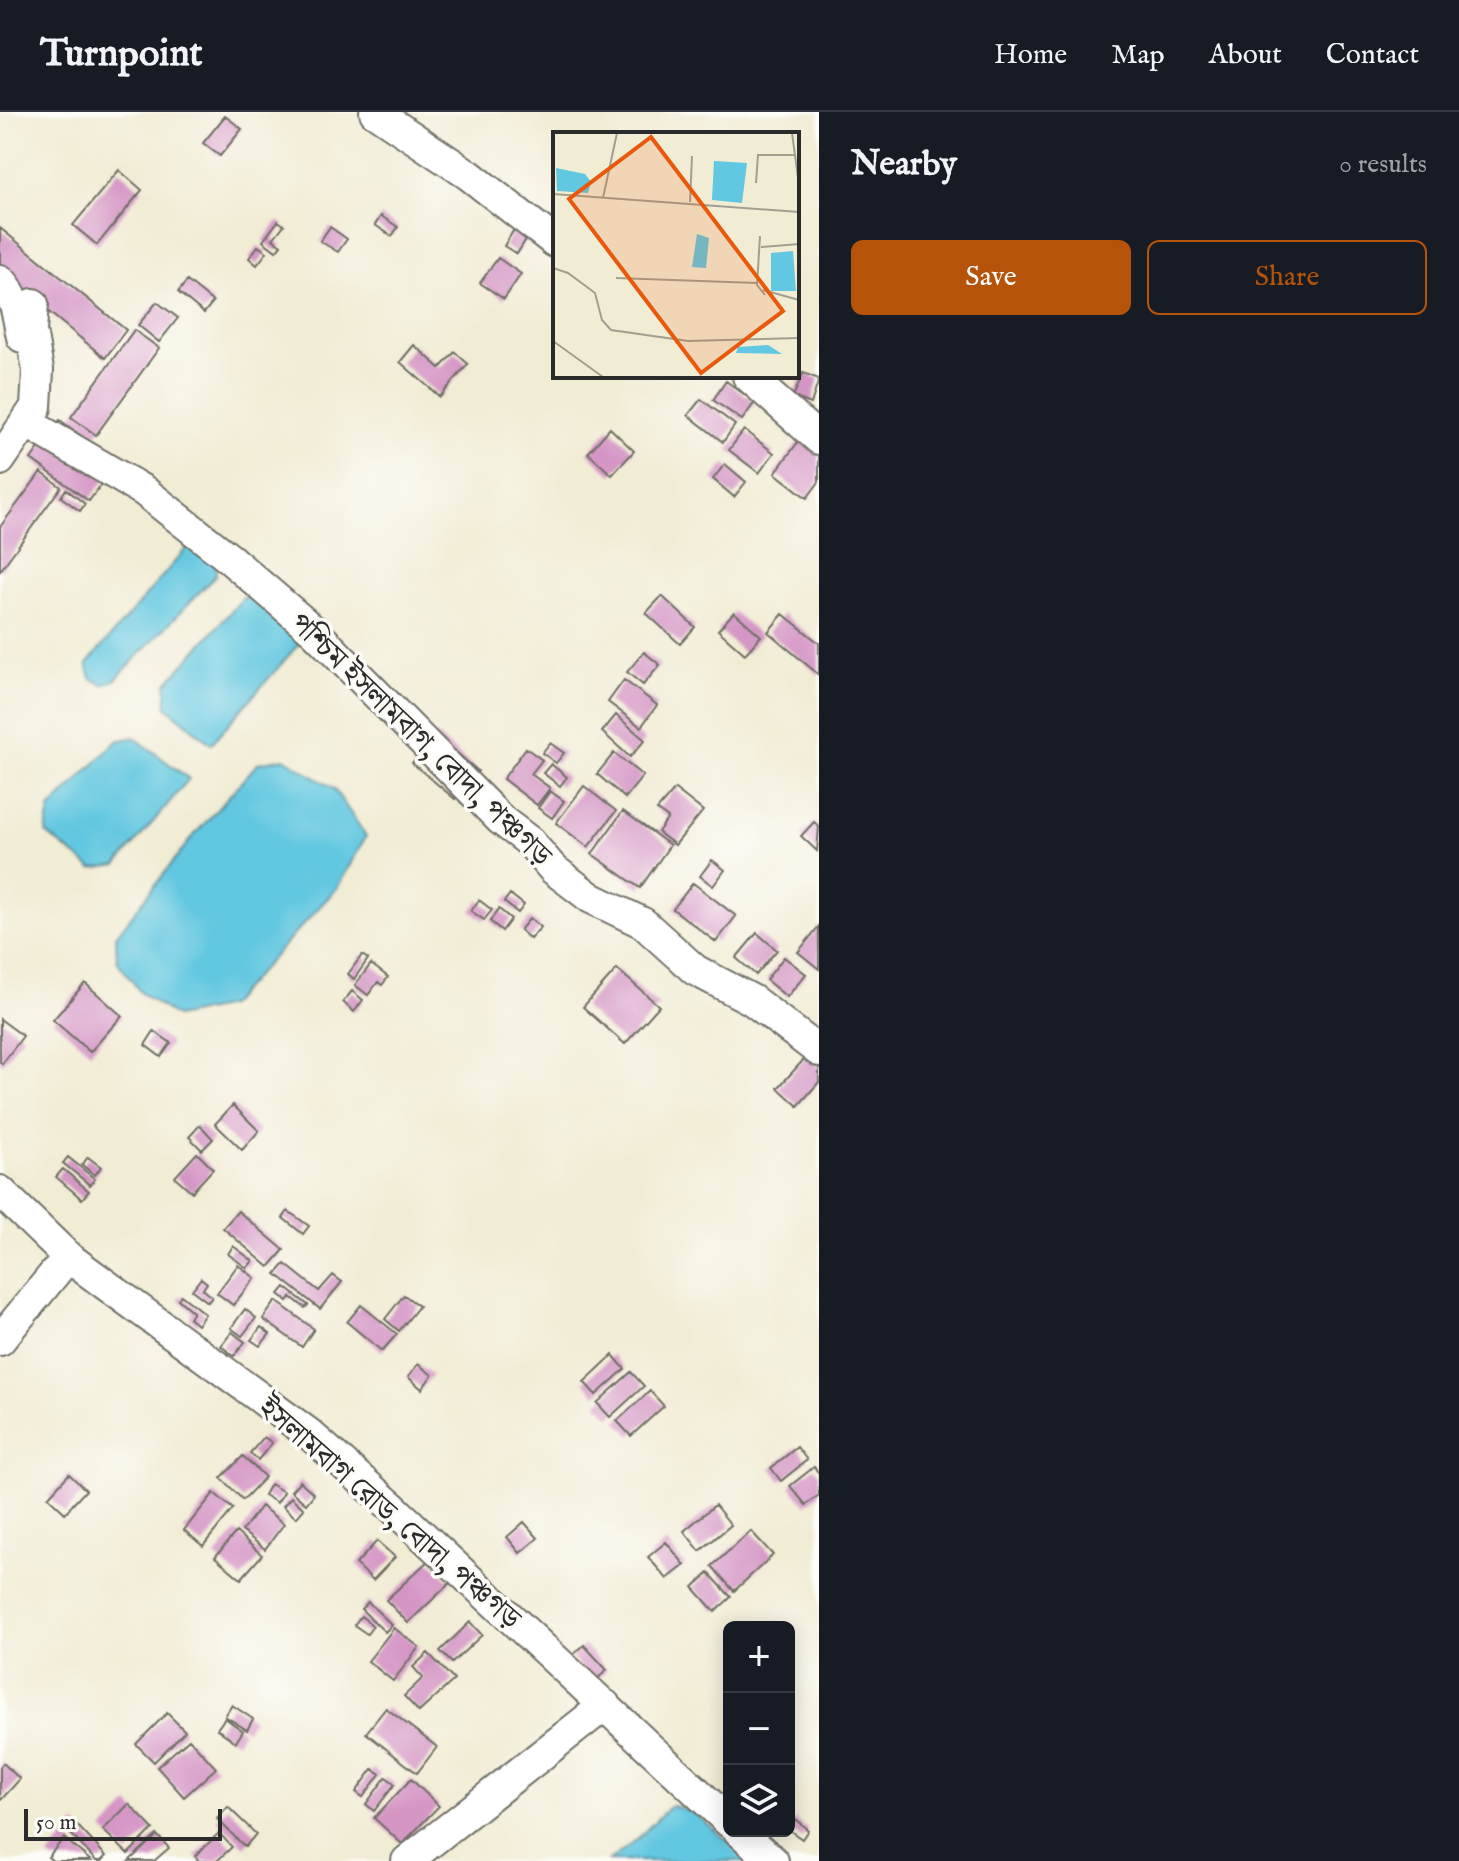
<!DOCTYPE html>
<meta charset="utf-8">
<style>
:root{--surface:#171b24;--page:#20242c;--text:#f1f3f6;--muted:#9ea1a6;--line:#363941;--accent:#b45309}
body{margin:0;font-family:"IM FELL English","Noto Serif Bengali",serif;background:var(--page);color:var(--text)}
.controls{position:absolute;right:24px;bottom:24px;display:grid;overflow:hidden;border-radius:12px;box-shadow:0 4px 20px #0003}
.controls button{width:72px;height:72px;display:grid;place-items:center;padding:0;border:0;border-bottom:2px solid var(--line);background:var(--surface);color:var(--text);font:40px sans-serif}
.scale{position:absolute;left:24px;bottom:20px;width:198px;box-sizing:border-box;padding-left:8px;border:4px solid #2b2b2b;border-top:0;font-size:22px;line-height:28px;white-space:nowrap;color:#2b2b2b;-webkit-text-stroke:6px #fdfcf7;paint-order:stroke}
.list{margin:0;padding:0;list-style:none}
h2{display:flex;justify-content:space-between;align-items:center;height:104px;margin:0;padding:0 32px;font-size:34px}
h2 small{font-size:26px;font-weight:400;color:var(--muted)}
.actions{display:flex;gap:16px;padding:24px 32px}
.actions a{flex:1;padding:18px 0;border:2px solid var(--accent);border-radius:12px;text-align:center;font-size:28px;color:var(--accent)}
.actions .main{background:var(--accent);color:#fff}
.icon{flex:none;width:44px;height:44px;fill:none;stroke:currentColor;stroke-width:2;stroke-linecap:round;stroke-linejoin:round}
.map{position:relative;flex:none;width:819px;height:1749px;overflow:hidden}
header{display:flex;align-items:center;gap:48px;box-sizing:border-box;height:112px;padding:0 40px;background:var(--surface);border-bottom:2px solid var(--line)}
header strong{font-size:38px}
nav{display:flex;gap:44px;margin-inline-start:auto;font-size:28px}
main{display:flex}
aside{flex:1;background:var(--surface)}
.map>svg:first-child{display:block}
.water{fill:#62c7e0;stroke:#467986;stroke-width:2}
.building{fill:#d596c6}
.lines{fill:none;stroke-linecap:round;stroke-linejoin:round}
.minor-casing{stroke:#706f66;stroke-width:34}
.minor{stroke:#fff;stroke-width:30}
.labels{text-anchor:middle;stroke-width:7;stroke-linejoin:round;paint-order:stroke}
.street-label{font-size:30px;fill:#2b2b2b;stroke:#fdfcf7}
.inset-road{fill:none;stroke:#a29f90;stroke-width:2}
.view{fill:#e8590c;fill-opacity:0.15;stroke:#e8590c;stroke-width:4}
.inset-edge{fill:none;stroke:#2b2b2b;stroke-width:4}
</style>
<header>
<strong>Turnpoint</strong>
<nav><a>Home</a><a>Map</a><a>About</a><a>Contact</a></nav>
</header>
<main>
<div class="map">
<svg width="819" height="1749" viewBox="0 0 819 1749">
<rect width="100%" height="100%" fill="#fdfcf7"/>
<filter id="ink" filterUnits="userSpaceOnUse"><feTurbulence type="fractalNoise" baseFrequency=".0125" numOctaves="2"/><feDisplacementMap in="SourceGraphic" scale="16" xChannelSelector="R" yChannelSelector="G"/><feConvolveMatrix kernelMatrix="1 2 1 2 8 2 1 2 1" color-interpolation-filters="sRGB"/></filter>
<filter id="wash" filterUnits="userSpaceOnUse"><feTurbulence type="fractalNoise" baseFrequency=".006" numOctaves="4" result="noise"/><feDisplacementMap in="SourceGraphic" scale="32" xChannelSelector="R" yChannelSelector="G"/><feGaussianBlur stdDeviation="1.8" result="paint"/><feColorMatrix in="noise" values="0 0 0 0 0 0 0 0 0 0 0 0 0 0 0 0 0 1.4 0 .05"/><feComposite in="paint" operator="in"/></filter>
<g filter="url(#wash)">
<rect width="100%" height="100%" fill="#f1ecd4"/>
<!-- water -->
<path class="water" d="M190 432 216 447V463L115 568 103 573 91 566 87 552Z
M256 481 305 525 211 632 167 595 166 572 243 486Z
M134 625 189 667 117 753 92 757 46 721 50 697 117 629Z
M284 646 334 677 366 724 337 776 228 894 176 905 141 881 117 849 116 824 190 728 258 651Z
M671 1693 691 1699 753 1749H609L636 1728Z"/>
<g id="blocks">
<!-- building -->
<path class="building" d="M225 4 242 17 220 44 203 31Z
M119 58 142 78 97 133 73 113Z
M381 104 398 115 392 124 375 113Z
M521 106 534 114 517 142 504 134Z
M278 109 284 113 273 127 281 133 276 139 263 129Z
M330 115 347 127 338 140 320 129Z
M0 116 126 218 105 246 0 160Z
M258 134 267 140 257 153 249 146Z
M498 146 521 162 504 187 480 171Z
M187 169 213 190 204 201 178 180Z
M157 190 178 206 159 230 138 213Z
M134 218 159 236 96 323 71 305Z
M414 233 440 256 455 240 468 252 440 285 400 250Z
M803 261 819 267 811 292 793 285Z
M726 269 755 290 742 308 713 288Z
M701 287 735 313 723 330 688 303Z
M60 308 117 351 89 389 31 347Z
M610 316 634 339 612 363 588 341Z
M744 318 774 341 759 361 729 338Z
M801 326 819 340V370L807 386 775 361Z
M725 352 746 370 734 385 713 367Z
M41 360 61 375 0 459V415Z
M66 377 85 392 80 399 61 385Z
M662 484 695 515 680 532 646 501Z
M734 500 761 524 745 542 718 518Z
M783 502 819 531V563L768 520Z
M644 540 660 553 643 573 627 560Z
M624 568 657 593 641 615 608 590Z
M616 603 645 628 630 645 602 620Z
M436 623 478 659 455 687 412 651Z
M550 631 564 641 556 651 542 641Z
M526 636 542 648 531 662 550 676 537 693 503 667Z
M614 641 643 664 625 686 597 662Z
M551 652 567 665 560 674 543 661Z
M584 674 616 699 588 735 556 711Z
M675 677 703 699 675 733 658 720 668 706 657 698Z
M550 679 564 689 552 706 538 696Z
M623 699 670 733 640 776 592 742Z
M814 710 819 715 817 739 801 724Z
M712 748 725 758 713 774 700 764Z
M693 771 736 804 716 830 673 797Z
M510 782 524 793 518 801 504 790Z
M479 788 492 798 484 808 471 799Z
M499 797 511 807 502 819 490 809Z
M530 806 541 815 530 827 520 818Z
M819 814V857L798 840Z
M757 821 777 838 756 863 736 846Z
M362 843 368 847 354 867 348 862Z
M784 845 806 862 787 885 766 868Z
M371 852 388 865 382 873 378 870 368 883 355 873Z
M617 857 659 894 625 932 583 895Z
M85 871 122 904 90 940 53 908Z
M352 879 363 888 354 900 343 890Z
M0 907 23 924 2 952 0 950Z
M154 919 171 931 161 945 145 933Z
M807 944 819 955V970L798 994 778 976Z
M233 993 259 1019 242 1038 215 1012Z
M200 1013 213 1027 202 1038 189 1025Z
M197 1041 213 1057 192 1080 175 1065Z
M68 1045 95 1067 90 1073 63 1051Z
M88 1045 101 1055 95 1063 82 1053Z
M63 1057 89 1079 82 1087 56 1065Z
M238 1099 284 1138 269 1155 223 1116Z
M288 1099 309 1114 303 1122 283 1106Z
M233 1134 253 1149 247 1156 228 1142Z
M285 1152 319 1179 333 1163 342 1170 320 1197 276 1162Z
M238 1153 255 1166 233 1193 217 1181Z
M201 1166 207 1171 203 1177 212 1185 208 1190 192 1178Z
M285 1175 308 1193 305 1196 291 1185 288 1189 279 1182Z
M181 1183 205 1202 197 1213 189 1206 193 1200 178 1187Z
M404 1183 419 1194 399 1219 385 1207Z
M276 1189 314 1217 302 1235 263 1207Z
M361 1193 397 1222 382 1239 347 1210Z
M245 1197 256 1206 242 1224 231 1216Z
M261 1215 270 1222 260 1234 251 1228Z
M232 1220 245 1230 234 1244 221 1234Z
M613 1243 625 1257 596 1283 584 1270Z
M418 1252 432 1263 422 1277 408 1265Z
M631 1260 644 1274 610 1305 597 1291Z
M650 1279 664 1294 631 1324 617 1309Z
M264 1325 272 1331 258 1348 250 1341Z
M797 1335 807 1348 781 1369 771 1356Z
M243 1344 265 1365 243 1388 221 1366Z
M814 1355 819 1361V1383L806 1393 790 1374Z
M69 1362 86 1378 65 1401 48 1385Z
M300 1369 314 1382 306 1392 291 1379Z
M270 1372 284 1380 277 1391 264 1383Z
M214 1381 233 1397 203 1434 184 1418Z
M291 1385 304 1397 296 1406 283 1394Z
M715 1393 731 1413 700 1439 684 1419Z
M261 1394 284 1412 265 1437 242 1419Z
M524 1410 538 1426 520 1441 507 1425Z
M751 1419 773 1443 734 1479 712 1454Z
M236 1420 262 1443 241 1467 215 1445Z
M377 1429 395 1445 373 1468 356 1452Z
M666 1430 685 1453 667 1467 648 1445Z
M429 1448 451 1470 408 1511 386 1488Z
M709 1461 731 1485 715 1500 693 1475Z
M368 1490 392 1513 385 1520 361 1497Z
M361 1504 373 1514 367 1522 354 1513Z
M470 1510 482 1523 452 1551 440 1539Z
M394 1516 419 1535 393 1569 368 1549Z
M584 1533 607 1558 594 1570 571 1545Z
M428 1541 454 1568 419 1600 404 1584 423 1566 413 1555Z
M232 1593 253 1607 247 1618 225 1604Z
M386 1596 437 1635 417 1661 366 1621Z
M167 1601 185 1619 154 1650 136 1632Z
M225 1606 243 1619 236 1630 217 1617Z
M189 1627 216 1656 184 1685 157 1655Z
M3 1651 20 1667 0 1689V1655Z
M373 1657 380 1662 363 1685 356 1680Z
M386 1665 395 1672 374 1699 366 1692Z
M411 1667 439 1694 402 1732 374 1706Z
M129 1692 153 1717 128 1742 103 1718Z
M228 1695 256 1722 245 1735 217 1707Z
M795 1707 808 1718 802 1727 789 1718Z
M76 1712 106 1744 101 1749H96L68 1719Z
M219 1721 232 1735 217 1749H199L195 1744Z
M157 1723 169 1736 154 1749H129Z
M64 1726 91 1749H53L48 1745Z"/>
</g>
</g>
<g filter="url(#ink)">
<use href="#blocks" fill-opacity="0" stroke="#706f66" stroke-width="2"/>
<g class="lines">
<defs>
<path id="minor" d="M375 0 469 63 555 130
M0 168C15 180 18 206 22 225
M748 264 819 327
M26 310 144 379 230 447 315 520 501 708 530 730 553 757 591 786 643 811 695 858 752 888 819 939
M0 348 36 295 38 258 31 219 33 192
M0 1079 68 1145 308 1321 392 1395 729 1710
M0 1228 68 1145
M739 1719 773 1749
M407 1749 605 1593"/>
</defs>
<!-- minor casing -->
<use href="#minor" class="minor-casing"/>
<!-- minor -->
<use href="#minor" class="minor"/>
</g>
</g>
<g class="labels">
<!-- street labels -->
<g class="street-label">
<text transform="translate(421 627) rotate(44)" y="10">পশ্চিম ইসলামবাগ, বোদা, পঞ্চগড়</text>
<text transform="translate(390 1401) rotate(41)" y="10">ইসলামবাগ রোড, বোদা, পঞ্চগড়</text>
</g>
</g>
<!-- overview -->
<g transform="translate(553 20)">
<rect width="246" height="246" fill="#f1ecd4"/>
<path d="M161 29 194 31 189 71 159 68ZM3 36 32 42 38 50 35 61 4 59ZM144 102 156 106 153 136 139 135ZM240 119 243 159H218V121ZM215 213 229 222 183 221 185 215Z" fill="#62c7e0"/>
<path class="inset-road" d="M239 1 246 53M203 51 205 23H241M0 62 246 80M50 66 64 1M137 70 139 24M207 104 204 153 212 163M208 115 246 112M0 136 15 141 42 161 49 188 58 198 135 209 246 206M63 146 204 151M210 158 246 168M0 209 50 245"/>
<path class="view" d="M98 5 230 179 148 241 16 67Z"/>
<rect width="246" height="246" class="inset-edge"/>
</g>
</svg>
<div class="controls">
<button>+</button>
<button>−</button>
<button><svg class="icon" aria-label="layers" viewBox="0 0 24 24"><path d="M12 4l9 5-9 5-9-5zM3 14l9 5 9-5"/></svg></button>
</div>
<div class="scale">50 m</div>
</div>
<aside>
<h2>Nearby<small>0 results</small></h2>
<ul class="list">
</ul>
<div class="actions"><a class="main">Save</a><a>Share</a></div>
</aside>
</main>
